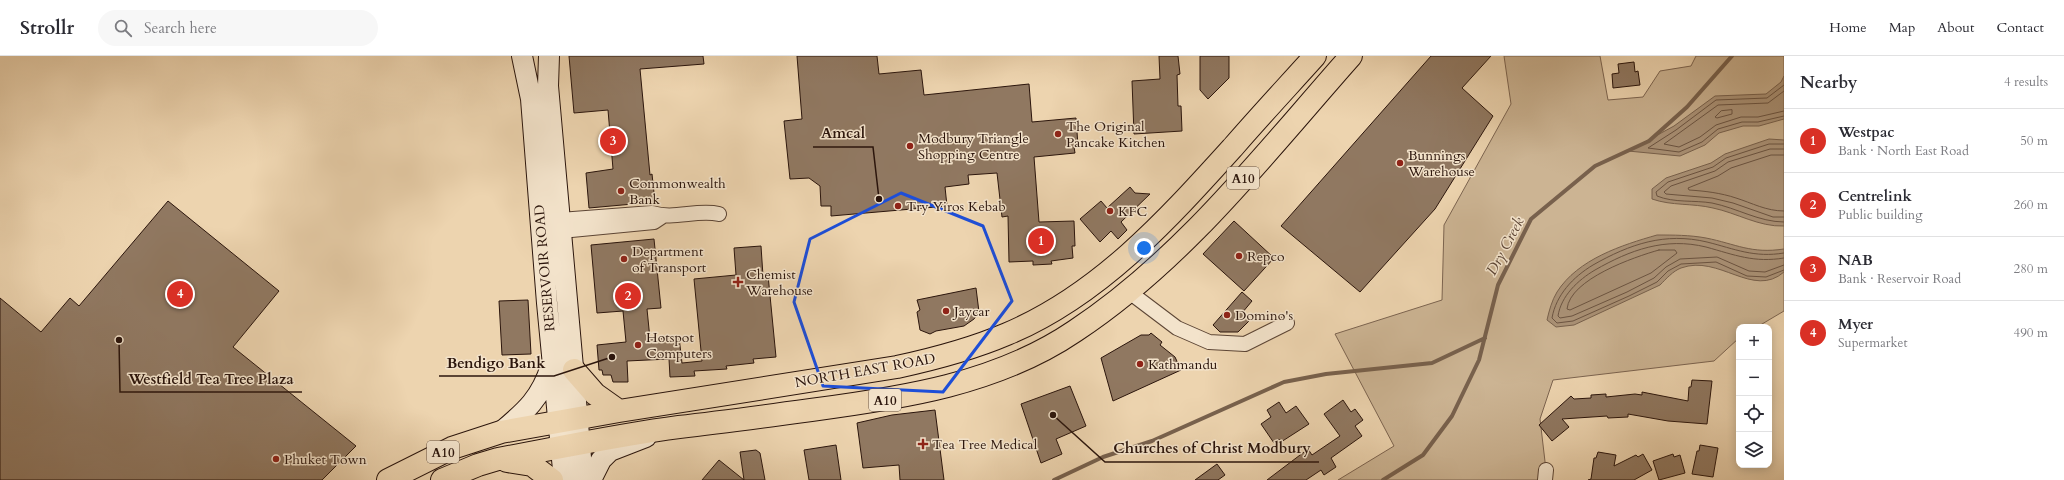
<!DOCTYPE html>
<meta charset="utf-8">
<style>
:root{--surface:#fff;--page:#f7f7f7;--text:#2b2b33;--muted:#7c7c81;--line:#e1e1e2;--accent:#d93025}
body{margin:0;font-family:Cardo,serif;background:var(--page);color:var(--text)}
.controls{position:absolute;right:12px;bottom:12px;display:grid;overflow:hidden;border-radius:8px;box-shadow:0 2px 10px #0003}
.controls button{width:36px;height:36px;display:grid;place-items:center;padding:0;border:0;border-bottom:1px solid var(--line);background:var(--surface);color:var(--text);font:20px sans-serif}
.you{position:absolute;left:1144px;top:192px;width:14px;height:14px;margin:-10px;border:3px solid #fff;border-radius:50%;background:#1a73e8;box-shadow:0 0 0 6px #1a73e833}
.badge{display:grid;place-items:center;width:26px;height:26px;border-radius:50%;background:var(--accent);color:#fff;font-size:13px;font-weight:700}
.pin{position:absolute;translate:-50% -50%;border:2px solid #fff;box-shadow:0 1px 4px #0006}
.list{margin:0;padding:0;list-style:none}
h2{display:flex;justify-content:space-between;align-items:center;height:52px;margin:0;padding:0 16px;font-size:17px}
h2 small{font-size:13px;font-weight:400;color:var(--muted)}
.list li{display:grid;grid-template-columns:26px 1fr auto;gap:12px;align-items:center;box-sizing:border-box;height:64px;padding:0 16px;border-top:1px solid var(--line)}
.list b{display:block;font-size:15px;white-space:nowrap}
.list p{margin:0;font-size:13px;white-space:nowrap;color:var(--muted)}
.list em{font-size:13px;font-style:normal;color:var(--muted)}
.icon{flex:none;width:22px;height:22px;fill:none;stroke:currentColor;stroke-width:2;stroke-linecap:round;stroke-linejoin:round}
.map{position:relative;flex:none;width:1784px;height:424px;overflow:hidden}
header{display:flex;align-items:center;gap:24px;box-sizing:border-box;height:56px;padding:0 20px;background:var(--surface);border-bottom:1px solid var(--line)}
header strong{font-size:19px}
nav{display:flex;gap:22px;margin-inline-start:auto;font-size:14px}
.search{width:280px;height:36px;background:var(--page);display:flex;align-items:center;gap:10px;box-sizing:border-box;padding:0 14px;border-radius:22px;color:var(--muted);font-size:15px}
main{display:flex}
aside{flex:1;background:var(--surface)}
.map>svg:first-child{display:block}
.green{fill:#ccb493;stroke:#7c6450}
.water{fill:#ab9378;stroke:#78614d}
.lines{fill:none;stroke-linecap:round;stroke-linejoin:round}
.shore{stroke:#6b5442;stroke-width:1}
.stream{stroke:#78614d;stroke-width:4}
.building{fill:#907861;stroke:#2b150c}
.minor-casing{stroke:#5c4535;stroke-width:16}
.secondary-casing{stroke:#2b150c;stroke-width:22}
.trunk-casing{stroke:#2b150c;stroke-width:24}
.minor{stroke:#f3e3cb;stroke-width:14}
.secondary{stroke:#f3e3cb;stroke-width:20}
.trunk{stroke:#edd4af;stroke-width:22}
.marked{fill:none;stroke:#1d4ed8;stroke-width:3;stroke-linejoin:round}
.poi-dot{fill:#8f2418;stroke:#f3e3cb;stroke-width:1.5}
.labels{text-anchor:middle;stroke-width:3;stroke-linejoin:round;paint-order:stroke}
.shield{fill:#f3e3cb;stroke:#675345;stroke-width:1}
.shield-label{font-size:13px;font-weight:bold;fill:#2b150c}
.poi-label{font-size:14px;fill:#2b150c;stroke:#f3e3cb;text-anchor:start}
.street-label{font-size:14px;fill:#2b150c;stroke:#f3e3cb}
.water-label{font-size:15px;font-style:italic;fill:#5e4737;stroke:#f3e3cb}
.leader{fill:none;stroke:#2b150c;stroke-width:1.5}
.callout-dot{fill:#2b150c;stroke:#f3e3cb;stroke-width:1.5}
.callout-label{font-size:15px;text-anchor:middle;font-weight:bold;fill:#2b150c;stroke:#f3e3cb;stroke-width:3;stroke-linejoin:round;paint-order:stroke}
</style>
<header>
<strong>Strollr</strong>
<div class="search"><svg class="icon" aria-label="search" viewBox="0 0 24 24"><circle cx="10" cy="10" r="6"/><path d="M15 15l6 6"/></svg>Search here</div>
<nav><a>Home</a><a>Map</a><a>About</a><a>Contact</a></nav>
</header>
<main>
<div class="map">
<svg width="1784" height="424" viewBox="0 0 1784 424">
<rect width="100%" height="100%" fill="#edd4af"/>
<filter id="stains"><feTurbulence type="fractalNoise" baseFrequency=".005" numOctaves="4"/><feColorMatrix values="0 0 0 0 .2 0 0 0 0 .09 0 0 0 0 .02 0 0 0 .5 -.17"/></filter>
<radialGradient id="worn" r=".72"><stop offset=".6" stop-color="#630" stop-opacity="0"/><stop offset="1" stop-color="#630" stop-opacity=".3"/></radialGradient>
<!-- green -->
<path class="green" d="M1504 0H1600L1608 44 1643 41 1660 15 1691 10 1696 0H1784V255L1757 271H1739V282L1714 305 1553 324 1540 363 1546 414 1545 424H1338L1394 390 1335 278 1442 244 1444 169 1511 48Z"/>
<!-- water -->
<path class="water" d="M1784 20V63L1759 70H1743L1719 77 1705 89 1680 100 1628 95 1674 70 1715 40 1766 38 1781 26Z
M1769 83 1784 84V170C1759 171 1737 157 1713 152 1692 147 1672 150 1652 143V133L1666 122 1711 107 1725 98Z
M1657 179C1673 179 1690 179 1706 182 1736 188 1751 198 1784 193V216C1753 243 1719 198 1681 212 1673 215 1666 223 1660 229L1574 269 1556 271 1547 264C1549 255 1552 244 1557 236 1578 203 1622 189 1657 179Z"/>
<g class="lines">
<!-- shore -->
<path class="shore" d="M1784 29 1767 42 1716 44 1676 74 1648 92 1679 96 1702 86 1718 73 1742 66H1758L1784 60
M1784 35 1768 47 1718 49 1664 88 1679 91 1700 81 1716 69 1741 61H1758L1784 55
M1732 54V58L1717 62 1715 61 1721 55Z
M1784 88H1769L1726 102 1713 111 1668 126 1656 136 1657 140C1674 147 1694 144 1712 147 1737 152 1759 166 1784 166
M1784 93H1770L1728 106 1715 115 1671 130 1664 136 1666 138 1712 142 1733 147 1773 161H1784
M1784 99H1771L1731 112 1718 120 1688 132 1689 134C1705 135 1721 137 1736 142 1752 147 1766 155 1784 155
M1659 194H1675L1677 197 1651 217 1570 254 1567 253C1570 223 1634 201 1659 194Z
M1784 197C1754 202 1735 193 1707 186 1665 176 1630 188 1593 209 1573 221 1556 239 1552 262L1557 267 1573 265 1629 240 1657 226 1668 215 1681 208 1716 206 1747 220 1766 221 1784 214
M1784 202C1754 207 1735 199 1706 191 1665 181 1630 194 1595 214 1578 224 1561 240 1558 260L1560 262 1572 260 1627 236 1654 222 1666 211 1680 203 1717 201 1749 215 1765 216 1784 209"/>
<!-- stream -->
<path class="stream" d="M1054 424 1103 401 1152 385 1284 326 1326 318 1432 307 1485 282
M1383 424 1423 399 1452 360 1479 304 1498 229 1531 163 1595 110 1649 85 1687 51 1732 0"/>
</g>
<!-- building -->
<path class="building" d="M569 0H703L704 8 640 13 650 119 652 118 655 146 589 152 586 117 613 113 608 54 574 57Z
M797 0H877L879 18 921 14 924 39 1029 28 1032 66 1076 62 1078 90 1074 91 1075 97 1034 101 1039 166 1074 165 1075 190H1072L1073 202 1051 205 1052 208 1033 209V205L1009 206 1008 160 1002 161 997 117 968 119 969 128 945 131 947 150 831 160V150H821L820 130 809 122 790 123 784 65 802 63Z
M1159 0H1178L1180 18 1177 19 1178 50H1181L1182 75 1134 78 1132 25 1160 23Z
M1200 0H1229V22L1208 43 1200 34Z
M1431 0H1491L1462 32 1493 60 1435 153 1360 236 1281 170Z
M1634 6 1635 16 1638 15 1640 29 1613 32 1612 18 1619 17 1618 8Z
M1130 131 1135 137 1150 138 1121 166 1127 174 1118 183 1111 175 1100 186 1080 163 1101 145 1107 152Z
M168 145 279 235 233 291 356 390 322 424H0V242L41 276 70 242 79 250Z
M1234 165 1274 202 1244 235 1203 198Z
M654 183 661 252 647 253 650 283 679 281 682 307 702 305 694 223 736 219 734 192 761 190 763 220 768 219 776 301 753 303 754 307 726 310 727 313 694 315 695 320 670 321 669 303 627 305 628 326H613L611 319H603L602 314H599L597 289 626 286 623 255 597 257 591 189Z
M976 232 979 256 974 263 964 270 936 275 930 278 920 274 917 256 920 254 917 244Z
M1242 236 1252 245 1242 257 1250 264 1238 276H1220L1213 269Z
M528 244 531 298 502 299 499 245Z
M1151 277 1162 286 1160 289 1175 301 1181 314 1113 345 1101 302 1141 279H1149Z
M1692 324 1712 325 1707 368 1668 365 1628 358V361L1608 362 1607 360 1562 363 1569 371 1552 385 1539 369 1571 340 1574 343 1591 342V339L1606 338V341L1635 338 1642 339V336L1688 345 1689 331H1691Z
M1070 330 1086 370 1056 383 1062 398 1041 407 1021 348Z
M1343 344 1351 356 1355 353 1363 364 1355 370 1362 380 1331 402 1336 411 1324 419 1321 414 1306 424H1267L1308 393 1312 399 1340 380 1324 358Z
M1279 346 1286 357 1296 350 1309 368 1281 386 1279 383 1274 387 1261 368 1271 361 1267 354Z
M935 354 944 424H900L899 409 863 412 857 367 892 359Z
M836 389 841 424H809L804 394Z
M1700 389 1718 392 1713 421 1692 418 1697 395H1699Z
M756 394 760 397 765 424H744L740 396Z
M1598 396 1616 399 1614 410 1636 399 1638 401 1643 398 1652 414 1634 424H1588L1591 423 1594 402H1596Z
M1673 398 1674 401 1680 399 1685 417 1659 424 1653 405Z
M719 404 744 424H702Z
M1217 408 1225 419 1218 424H1195Z"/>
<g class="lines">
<defs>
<path id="minor" d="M560 164 652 157C674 164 697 153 719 158
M561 175 654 166 663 160
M1128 235 1177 272 1209 286 1245 288 1287 267
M1545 424 1546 414"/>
<path id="secondary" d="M522 0 531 43 547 247 564 424
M549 0 548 30 583 424
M501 376C526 355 541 342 551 310
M591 424 601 404 610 395 646 381"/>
<path id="trunk" d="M574 314 595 338 619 355
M507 405 532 409 552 424
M388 424 452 392 501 376 619 355 897 311C934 303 972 293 1007 278 1100 239 1168 163 1234 90 1260 60 1288 30 1315 0
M442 424 478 409 498 403C558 392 618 379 679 371 723 366 767 360 811 354 902 342 997 328 1075 275 1184 203 1265 97 1351 0"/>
</defs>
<!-- minor casing -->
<use href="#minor" class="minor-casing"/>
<!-- secondary casing -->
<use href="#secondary" class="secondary-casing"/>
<!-- trunk casing -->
<use href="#trunk" class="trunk-casing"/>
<!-- minor -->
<use href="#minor" class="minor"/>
<!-- secondary -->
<use href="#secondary" class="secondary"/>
<!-- trunk -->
<use href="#trunk" class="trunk"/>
</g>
<!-- marked area -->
<path class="marked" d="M901 137 983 170 1012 245 943 336 823 330 794 246 810 183Z"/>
<!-- markers -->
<g class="poi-dot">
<circle cx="1058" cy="78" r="4"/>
<circle cx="910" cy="90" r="4"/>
<circle cx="1400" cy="107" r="4"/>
<circle cx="621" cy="135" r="4"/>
<circle cx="898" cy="150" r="4"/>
<circle cx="1110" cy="155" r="4"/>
<circle cx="1239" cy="200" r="4"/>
<circle cx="624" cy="203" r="4"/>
<path d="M736 220h4v4h4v4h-4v4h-4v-4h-4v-4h4z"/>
<circle cx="946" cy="255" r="4"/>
<circle cx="1227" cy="259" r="4"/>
<circle cx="638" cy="289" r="4"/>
<circle cx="1140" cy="308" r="4"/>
<path d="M921 382h4v4h4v4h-4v4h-4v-4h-4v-4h4z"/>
<circle cx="276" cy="403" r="4"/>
</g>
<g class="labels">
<!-- shield labels -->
<g class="shield">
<rect x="1227" y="111" width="32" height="22" rx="3"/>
<rect x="869" y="333" width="32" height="22" rx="3"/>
<rect x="427" y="385" width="32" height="22" rx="3"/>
</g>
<g class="shield-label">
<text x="1243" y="127">A10</text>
<text x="885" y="349">A10</text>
<text x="443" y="401">A10</text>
</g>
<!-- poi labels -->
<g class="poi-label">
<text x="1066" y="75">The Original<tspan x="1066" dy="16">Pancake Kitchen</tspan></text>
<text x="918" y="87">Modbury Triangle<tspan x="918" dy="16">Shopping Centre</tspan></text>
<text x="1408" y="104">Bunnings<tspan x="1408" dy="16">Warehouse</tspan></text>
<text x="629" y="132">Commonwealth<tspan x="629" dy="16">Bank</tspan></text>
<text x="906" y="155">Try Yiros Kebab</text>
<text x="1118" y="160">KFC</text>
<text x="632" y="200">Department<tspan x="632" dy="16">of Transport</tspan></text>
<text x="1247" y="205">Repco</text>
<text x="746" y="223">Chemist<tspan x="746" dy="16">Warehouse</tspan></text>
<text x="954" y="260">Jaycar</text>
<text x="1235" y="264">Domino's</text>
<text x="646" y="286">Hotspot<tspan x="646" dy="16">Computers</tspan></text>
<text x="1148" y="313">Kathmandu</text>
<text x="932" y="393">Tea Tree Medical</text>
<text x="284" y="408">Phuket Town</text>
</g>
<!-- street labels -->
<g class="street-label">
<text transform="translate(544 212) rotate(-95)" y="5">RESERVOIR ROAD</text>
<text transform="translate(865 314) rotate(-10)" y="5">NORTH EAST ROAD</text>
</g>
<!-- water labels -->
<g class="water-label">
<text transform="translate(1505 190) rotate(-62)" y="5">Dry Creek</text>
</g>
</g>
<!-- callouts -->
<path class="leader" d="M879 143L873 91H813M612 301L554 320H439M119 284L120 336H302M1053 359L1105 406H1319"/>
<g class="callout-dot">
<circle cx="879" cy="143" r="4"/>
<circle cx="612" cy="301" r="4"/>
<circle cx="119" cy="284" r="4"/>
<circle cx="1053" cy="359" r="4"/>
</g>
<g class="callout-label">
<text x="843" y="82">Amcal</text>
<text x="496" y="312">Bendigo Bank</text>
<text x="211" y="328">Westfield Tea Tree Plaza</text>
<text x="1212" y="397">Churches of Christ Modbury</text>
</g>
<rect width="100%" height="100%" filter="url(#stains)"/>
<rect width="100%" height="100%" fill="url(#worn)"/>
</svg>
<div class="controls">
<button>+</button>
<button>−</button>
<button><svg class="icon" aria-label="locate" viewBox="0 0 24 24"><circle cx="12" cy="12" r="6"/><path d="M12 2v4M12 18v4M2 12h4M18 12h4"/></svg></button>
<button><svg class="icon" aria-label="layers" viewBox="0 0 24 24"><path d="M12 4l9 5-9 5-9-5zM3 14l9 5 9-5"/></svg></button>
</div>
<div class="you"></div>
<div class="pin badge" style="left:1041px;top:185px">1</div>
<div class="pin badge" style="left:628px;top:240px">2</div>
<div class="pin badge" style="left:613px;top:85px">3</div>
<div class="pin badge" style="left:180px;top:238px">4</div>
</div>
<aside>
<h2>Nearby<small>4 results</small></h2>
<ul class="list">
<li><span class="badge">1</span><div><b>Westpac</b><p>Bank · North East Road</p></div><em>50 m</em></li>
<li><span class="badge">2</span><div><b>Centrelink</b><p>Public building</p></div><em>260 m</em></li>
<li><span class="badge">3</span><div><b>NAB</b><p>Bank · Reservoir Road</p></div><em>280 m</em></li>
<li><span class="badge">4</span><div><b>Myer</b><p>Supermarket</p></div><em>490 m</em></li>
</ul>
</aside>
</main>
